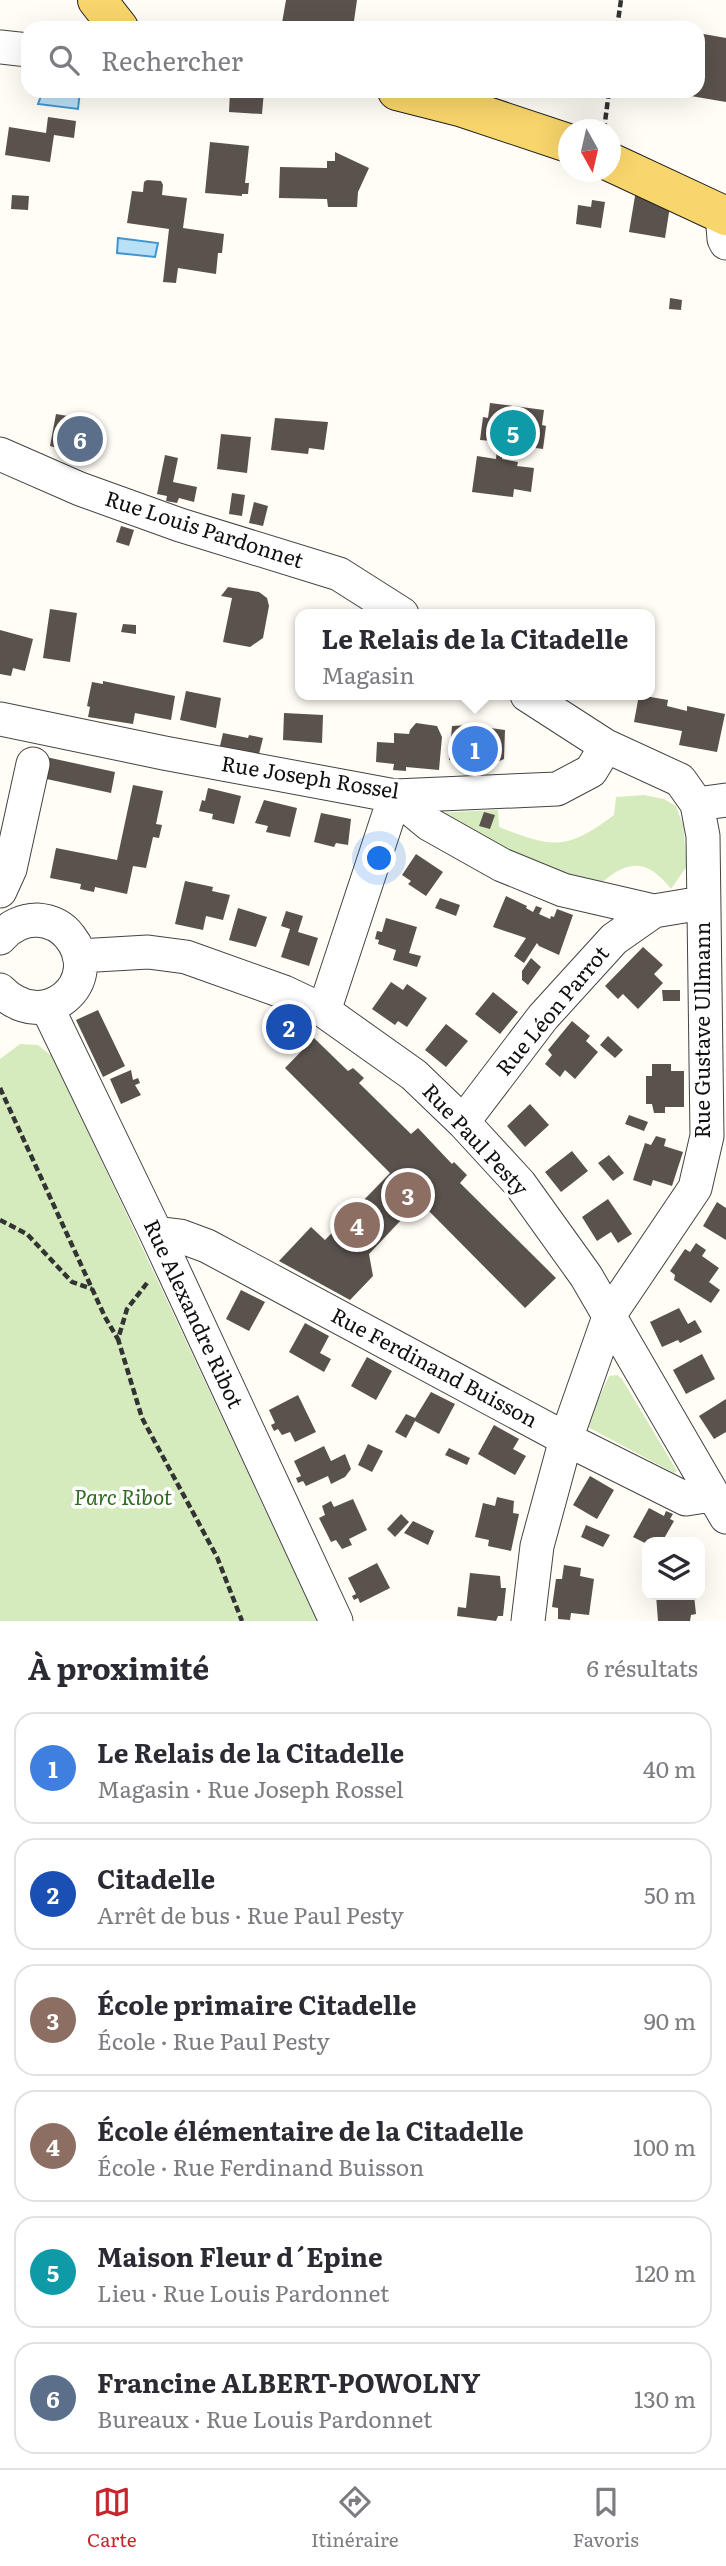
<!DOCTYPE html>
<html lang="fr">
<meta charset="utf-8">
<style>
:root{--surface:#fff;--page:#f7f7f7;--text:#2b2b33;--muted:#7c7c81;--line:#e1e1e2;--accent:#c4262e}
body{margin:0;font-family:Literata,serif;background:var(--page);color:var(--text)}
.controls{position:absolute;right:21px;bottom:21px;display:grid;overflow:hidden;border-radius:14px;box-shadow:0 7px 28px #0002}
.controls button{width:63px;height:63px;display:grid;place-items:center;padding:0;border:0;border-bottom:2px solid var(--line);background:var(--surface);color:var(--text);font:35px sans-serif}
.compass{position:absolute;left:558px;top:119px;width:63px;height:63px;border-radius:50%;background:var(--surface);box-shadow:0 7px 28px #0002;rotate:172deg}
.you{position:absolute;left:380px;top:859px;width:24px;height:24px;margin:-18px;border:5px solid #fff;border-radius:50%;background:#1a73e8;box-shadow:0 0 0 10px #1a73e833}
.badge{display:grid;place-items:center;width:46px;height:46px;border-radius:50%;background:var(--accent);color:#fff;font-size:23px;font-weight:700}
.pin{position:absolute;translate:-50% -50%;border:4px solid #fff;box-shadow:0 2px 7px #0006}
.popup{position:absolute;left:295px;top:609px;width:360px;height:91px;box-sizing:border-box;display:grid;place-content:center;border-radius:14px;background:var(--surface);filter:drop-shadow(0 2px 5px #0005);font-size:23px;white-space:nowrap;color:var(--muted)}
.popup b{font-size:26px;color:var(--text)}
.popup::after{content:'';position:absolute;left:50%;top:100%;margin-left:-14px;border:14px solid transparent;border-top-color:var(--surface)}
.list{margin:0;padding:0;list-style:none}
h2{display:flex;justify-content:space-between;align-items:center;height:91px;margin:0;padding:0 28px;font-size:30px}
h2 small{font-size:23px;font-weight:400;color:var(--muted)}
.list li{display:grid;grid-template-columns:46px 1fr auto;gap:21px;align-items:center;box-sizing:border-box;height:112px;margin:0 14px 14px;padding:0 14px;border:2px solid var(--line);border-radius:21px}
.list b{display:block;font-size:26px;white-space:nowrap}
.list p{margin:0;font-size:23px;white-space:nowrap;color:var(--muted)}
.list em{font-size:23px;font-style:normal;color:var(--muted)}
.icon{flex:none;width:38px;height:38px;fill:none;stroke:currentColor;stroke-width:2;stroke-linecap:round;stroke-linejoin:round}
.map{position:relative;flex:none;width:726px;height:1621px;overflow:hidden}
.search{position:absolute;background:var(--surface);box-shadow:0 7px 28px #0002;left:21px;right:21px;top:21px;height:77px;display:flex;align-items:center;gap:18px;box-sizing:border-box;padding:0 24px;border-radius:21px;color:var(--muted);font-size:26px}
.sheet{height:847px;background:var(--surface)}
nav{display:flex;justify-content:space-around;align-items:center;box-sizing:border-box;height:98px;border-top:2px solid var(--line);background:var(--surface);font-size:19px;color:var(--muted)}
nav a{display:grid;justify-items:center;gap:4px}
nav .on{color:var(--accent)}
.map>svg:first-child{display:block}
.green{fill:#d5ebbd}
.water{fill:#b9e0f7;stroke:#3f96cf;stroke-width:2}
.building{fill:#5a524d}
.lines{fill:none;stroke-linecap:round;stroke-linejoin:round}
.minor-casing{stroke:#444;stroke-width:35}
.major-casing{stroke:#222;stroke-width:40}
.path{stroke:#333;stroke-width:4.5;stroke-dasharray:7 3.5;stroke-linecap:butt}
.minor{stroke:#fff;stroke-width:33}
.major{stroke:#f9d66b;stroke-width:38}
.labels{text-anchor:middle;stroke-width:7;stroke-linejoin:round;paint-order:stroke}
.street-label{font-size:21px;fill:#111;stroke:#fff}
.park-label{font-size:21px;font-style:italic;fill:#2f6b1f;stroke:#fff}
</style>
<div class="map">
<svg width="726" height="1621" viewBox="0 0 726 1621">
<rect width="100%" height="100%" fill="#fffdf5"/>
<!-- green -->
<path class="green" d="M644 795 664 799 676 806 683 825 687 866 671 889C644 854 622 862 594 890L564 882 434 813 498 810 499 827C553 848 566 851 614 815L616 797Z
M20 1044 38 1045 53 1057 317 1621H0V1059Z
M617 1375 622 1379 677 1471 674 1473 586 1426 609 1376Z"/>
<!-- water -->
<path class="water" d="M43 91H80L78 109 38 104Z
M118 238 158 243 155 257 117 253Z"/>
<!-- building -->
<path class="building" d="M286 0H357L353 28H304L282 23Z
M698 33 726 38V102L685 95V91H698Z
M230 91H264L262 114 229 112Z
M48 117 76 121 74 138 54 135 50 162 5 155 9 127 46 133Z
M210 142 249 146 245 183H249L248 194H242V196L205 193Z
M335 152 369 168 358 192 357 207H328L327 199 279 198 280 167 327 168V161H335Z
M147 180 161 181 163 185 162 195 187 198 183 228 224 234 222 253H218L216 274 178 268 176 283 163 282 169 229 127 223 132 191 143 192 144 182Z
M637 184 671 200 665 238 629 232Z
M12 195 29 196 28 210 11 209Z
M592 200 605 202 601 228 576 224 578 205 591 207Z
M670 298 682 300 681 310 669 309Z
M490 403 544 410 542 425 546 426 543 449 514 445 513 451 503 449 502 455V459L518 462 517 466 534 468 531 492 514 489 513 497 472 492 477 456 496 459 497 448H491L492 441 480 440 483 417 488 418Z
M56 414 91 420 86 451 77 450 76 453 50 446Z
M275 418 328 422 324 450 309 448 308 454 271 450Z
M221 434 251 437 247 473 217 469Z
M165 455 178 458 173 482 197 487 194 502 179 498 177 503 166 501 167 496 157 494Z
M232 493 245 495 242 516 229 514Z
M254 502 268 506 263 526 249 523Z
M121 526 134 530 129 546 116 542Z
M228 587 259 592 267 598 269 606 263 638 250 647 223 642 232 598 221 596Z
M50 609 77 613 70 662 43 658Z
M123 624 136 625V634L121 632Z
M0 630 33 639 25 671 13 668 11 676 0 674Z
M103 681 175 696 171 720 135 713 133 724 88 717 90 707 87 706 92 682 103 684Z
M186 691 221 698 216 728 180 720Z
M353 695H388L387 699H353Z
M639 695 668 700 667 706 687 711V706L725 714 717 752 679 745 682 731 634 722Z
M284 713 323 715 322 743 283 740Z
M416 723 437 726 442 737 439 770 406 767V771L393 770 394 764 376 762 377 742 394 743V733L409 734 410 730Z
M468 725 505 730 504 759 493 764 449 760 452 726Z
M223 733 248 738 249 735 263 738 259 754 220 746Z
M46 757 115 772 111 793 42 778Z
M133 785 163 791 156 824 162 825 159 838 153 837 146 868 133 866 127 894 95 887 94 892 80 889 81 884 50 878 56 848 117 860Z
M208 788 241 796 234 824 212 819 213 814 199 811 202 800 205 801Z
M264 800 297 808 290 837 266 832 268 826 255 823Z
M484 812 495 815 490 829 479 826Z
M321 813 351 819 348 845 336 843 334 847 314 842Z
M416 854 443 872 426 896 408 884 411 881 402 875Z
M185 881 213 887 212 891 230 895 223 920 206 916 203 930 175 924Z
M506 896 527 906 526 908 533 912 536 906 542 908 539 914 550 919 551 916 554 917 557 909 573 915 559 955 539 946 537 943 524 963 514 956 526 938 493 927Z
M440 898 460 905 456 916 435 908Z
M238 908 267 917 256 947 229 940Z
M286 911 303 916 298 932 318 938 309 966 281 957 290 929 281 926Z
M386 918 417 927 409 953 421 956 417 967 393 960 396 950 378 944 379 940 375 939 377 931 382 932Z
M643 947 663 965 654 974 663 983 638 1009 623 994 618 999 605 986Z
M531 958 541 967 528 985 522 980V971Z
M391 982 403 990 407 984 427 998 407 1027 398 1021 395 1025 372 1009Z
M662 990H680V1001H663Z
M493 992 518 1012 500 1034 475 1014Z
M98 1010 125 1066 103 1077 76 1020Z
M572 1021 590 1036 586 1041 598 1052 575 1079 565 1070 560 1077 545 1064 552 1055 548 1050Z
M446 1024 468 1041 446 1067 425 1050Z
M608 1036 623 1050 615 1058 600 1045Z
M314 1038 348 1071 353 1068 364 1078 359 1083 411 1134 418 1128 452 1164 454 1162 467 1175 460 1183 556 1278 525 1308 419 1201 369 1254 373 1276 350 1300 279 1261 311 1227 325 1240 390 1173 285 1068Z
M652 1064H671V1071H684V1107H665V1113H654L652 1104H646V1076H652Z
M131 1070 133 1080 138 1078 140 1083 135 1085 141 1095 121 1104 110 1079Z
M530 1104 549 1125 525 1147 507 1126Z
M629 1115 648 1122 644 1131 625 1124Z
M656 1136 666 1139 664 1146 683 1152 672 1186 653 1180 651 1186 633 1180 645 1143 651 1145Z
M572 1151 588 1171 561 1192 545 1172Z
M609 1155 624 1173 613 1181 598 1163Z
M608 1199 632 1234 618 1243 611 1232 597 1241 582 1217Z
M717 1202 726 1208V1240L703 1226Z
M696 1243 706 1250 702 1256 719 1268 709 1282 720 1290 711 1303 674 1280 675 1275 670 1271 685 1249 690 1252Z
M241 1290 265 1302 249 1331 226 1319Z
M679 1308 688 1324 695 1320 702 1332 680 1343 678 1340 662 1347 650 1322Z
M305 1323 329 1336 320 1353 331 1359 324 1372 289 1352Z
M702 1354 715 1379 686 1394 673 1370Z
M367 1357 392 1371 376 1400 351 1386Z
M431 1392 455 1404 439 1434 415 1421 406 1438 395 1432 406 1414 415 1418Z
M298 1395 316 1432 295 1442 290 1432 282 1435 278 1429 274 1431 271 1425 275 1423 269 1410Z
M726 1399V1432L714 1439 699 1416Z
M494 1425 519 1439 513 1449 526 1456 515 1475 478 1454Z
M368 1444 383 1451 372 1472 358 1465Z
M324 1446 331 1461 345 1454 351 1469 345 1477 331 1484 328 1476 306 1486 303 1481 298 1483 296 1478 301 1476 294 1461Z
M449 1448 470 1458 467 1465 445 1455Z
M590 1476 614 1490 597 1519 573 1505Z
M497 1497 514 1501 513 1513 519 1514 511 1551 488 1546 489 1540 475 1537 483 1503 495 1506Z
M353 1499 367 1530 349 1539 352 1545 342 1549 336 1540 331 1542 319 1518 325 1515 322 1506 331 1501 334 1507Z
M649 1508 664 1516 666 1511 673 1514 670 1519 674 1521 662 1542H647V1544L633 1537Z
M401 1514 409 1522 395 1537 387 1529Z
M413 1521 434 1531 428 1545 404 1533Z
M586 1525 610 1535 603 1547 581 1537Z
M377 1563 390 1588 360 1603 358 1598 354 1600 352 1596 356 1594 348 1578Z
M564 1565 581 1568 580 1576 594 1579 589 1615 571 1613 570 1620 558 1619V1608L552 1607 556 1579H562Z
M470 1573 500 1576 501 1588H506L503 1616H498L496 1621 457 1616 458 1607 466 1608Z
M656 1595H694L696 1614 691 1615 690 1621H658Z"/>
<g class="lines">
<defs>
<path id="minor" d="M0 47 28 50
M722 214 724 239 726 243
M0 454 80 489 180 525 339 574 402 614
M527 695 606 746 680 780 697 804 703 836 707 1136 695 1188 610 1314 566 1439 537 1546 528 1621
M0 719 164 753 395 796 557 789 591 771 606 746
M395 796 429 824 502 865 563 890 654 911 702 903
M697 804 726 800
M0 891 10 869 33 764
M0 938C9 927 22 920 37 920 50 921 62 926 70 937 105 981 45 1036 0 990
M79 956 148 952 186 957 284 992 324 1011 414 1075 463 1122 520 1184 586 1276 726 1517
M47 1007 156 1233 336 1621
M324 1011 395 796
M463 1122 543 1017 614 939 654 911
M156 1233 180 1236 207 1246 566 1439 686 1499 712 1495"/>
<path id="major" d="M97 0 119 28
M397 91 460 107 568 143
M610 162 726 216"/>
</defs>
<!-- minor casing -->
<use href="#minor" class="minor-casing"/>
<!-- major casing -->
<use href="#major" class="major-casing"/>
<!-- path -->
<path class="path" d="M617 28 621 0
M604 130 609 91
M0 1088 105 1317 119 1341
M0 1220 27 1234 72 1282 92 1289
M147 1283 127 1309 118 1339 142 1418 217 1557 242 1621"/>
<!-- minor -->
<use href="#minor" class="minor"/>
<!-- major -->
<use href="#major" class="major"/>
</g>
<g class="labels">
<!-- street labels -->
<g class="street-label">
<text transform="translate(204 530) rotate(18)" y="7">Rue Louis Pardonnet</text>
<text transform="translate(310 778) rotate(9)" y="7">Rue Joseph Rossel</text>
<text transform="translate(553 1011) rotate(-50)" y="7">Rue Léon Parrot</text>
<text transform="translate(703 1030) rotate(-90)" y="7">Rue Gustave Ullmann</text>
<text transform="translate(475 1140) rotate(47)" y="7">Rue Paul Pesty</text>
<text transform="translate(193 1314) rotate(65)" y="7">Rue Alexandre Ribot</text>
<text transform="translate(434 1368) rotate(28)" y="7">Rue Ferdinand Buisson</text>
</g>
<!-- park labels -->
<g class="park-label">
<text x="123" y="1505">Parc Ribot</text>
</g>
</g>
</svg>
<div class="controls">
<button><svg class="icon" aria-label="layers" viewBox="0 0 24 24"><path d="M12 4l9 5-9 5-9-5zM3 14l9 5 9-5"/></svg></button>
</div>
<svg class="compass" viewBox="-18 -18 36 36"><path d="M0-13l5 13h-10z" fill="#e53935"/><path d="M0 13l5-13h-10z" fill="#7c7c81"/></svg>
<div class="you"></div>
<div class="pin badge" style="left:475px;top:749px;background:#3f7fe0">1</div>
<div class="popup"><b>Le Relais de la Citadelle</b>Magasin</div>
<div class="pin badge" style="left:289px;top:1027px;background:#1a4fb4">2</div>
<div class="pin badge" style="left:408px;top:1195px;background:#8d6e63">3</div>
<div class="pin badge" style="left:357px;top:1225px;background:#8d6e63">4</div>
<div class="pin badge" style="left:513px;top:433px;background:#0f9aa8">5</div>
<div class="pin badge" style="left:80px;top:439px;background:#5c6f8a">6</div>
<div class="search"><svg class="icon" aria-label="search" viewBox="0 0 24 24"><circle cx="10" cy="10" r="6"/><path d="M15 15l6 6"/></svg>Rechercher</div>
</div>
<section class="sheet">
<h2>À proximité<small>6 résultats</small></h2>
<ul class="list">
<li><span class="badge" style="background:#3f7fe0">1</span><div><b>Le Relais de la Citadelle</b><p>Magasin · Rue Joseph Rossel</p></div><em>40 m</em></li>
<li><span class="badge" style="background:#1a4fb4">2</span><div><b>Citadelle</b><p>Arrêt de bus · Rue Paul Pesty</p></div><em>50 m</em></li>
<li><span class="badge" style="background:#8d6e63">3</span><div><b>École primaire Citadelle</b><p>École · Rue Paul Pesty</p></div><em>90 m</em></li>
<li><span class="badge" style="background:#8d6e63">4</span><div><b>École élémentaire de la Citadelle</b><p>École · Rue Ferdinand Buisson</p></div><em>100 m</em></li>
<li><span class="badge" style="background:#0f9aa8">5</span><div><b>Maison Fleur d´Epine</b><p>Lieu · Rue Louis Pardonnet</p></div><em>120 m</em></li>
<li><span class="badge" style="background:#5c6f8a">6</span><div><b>Francine ALBERT-POWOLNY</b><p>Bureaux · Rue Louis Pardonnet</p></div><em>130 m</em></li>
</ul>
</section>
<nav>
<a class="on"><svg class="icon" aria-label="map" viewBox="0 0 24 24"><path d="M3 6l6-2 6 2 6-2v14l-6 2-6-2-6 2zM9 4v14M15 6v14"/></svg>Carte</a>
<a><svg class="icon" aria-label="directions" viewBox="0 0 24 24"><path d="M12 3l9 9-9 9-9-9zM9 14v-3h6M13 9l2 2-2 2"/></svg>Itinéraire</a>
<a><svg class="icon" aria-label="saved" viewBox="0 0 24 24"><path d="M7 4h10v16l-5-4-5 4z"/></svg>Favoris</a>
</nav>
